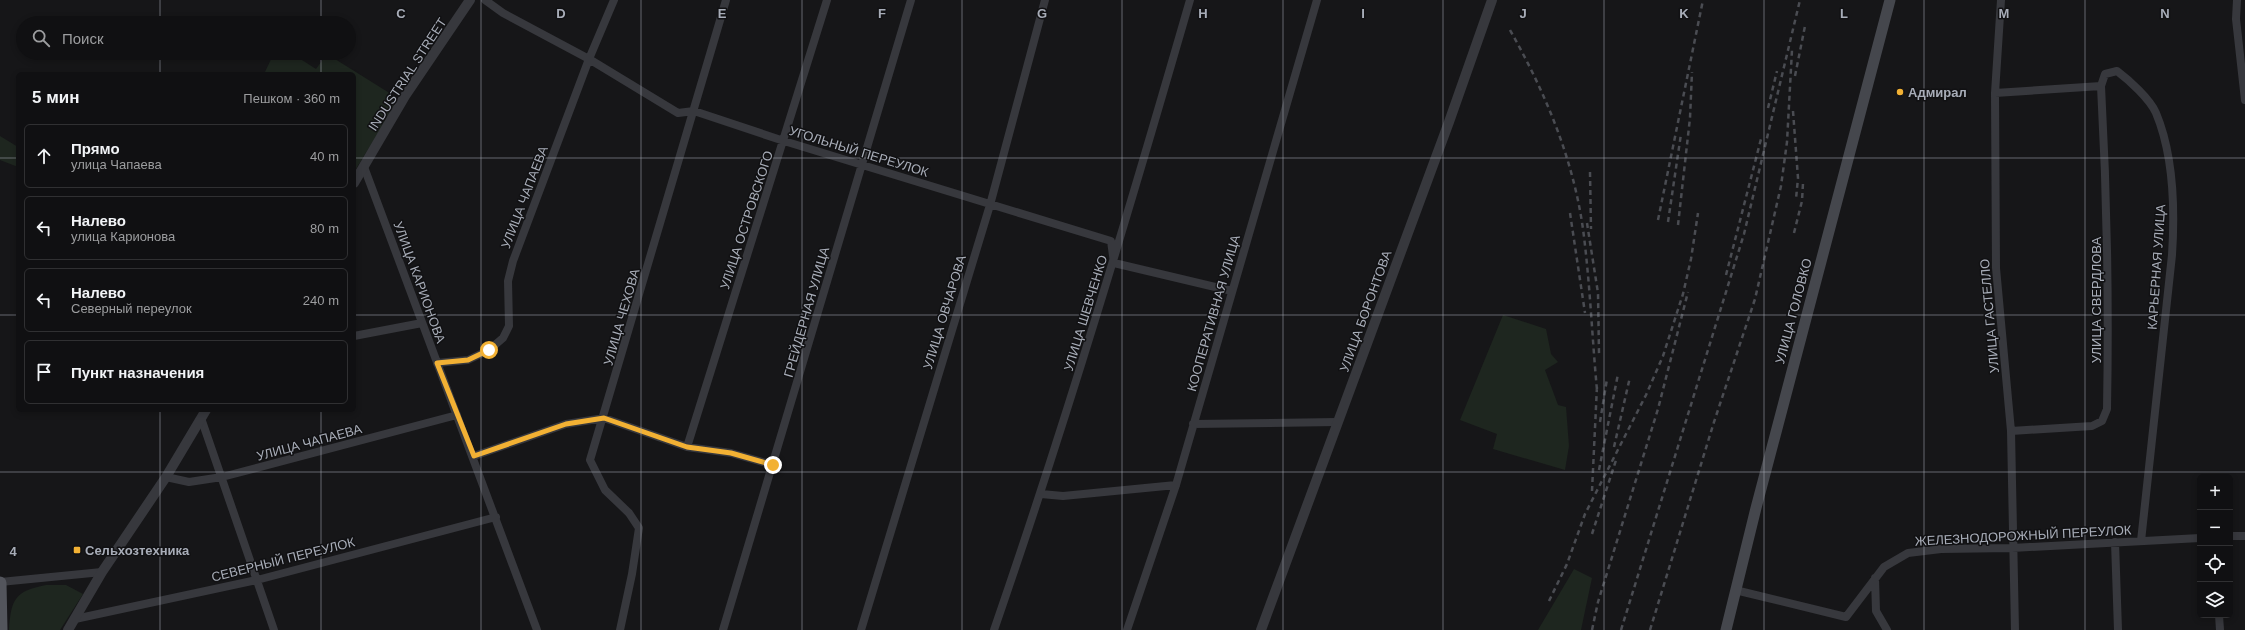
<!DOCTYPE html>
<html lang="ru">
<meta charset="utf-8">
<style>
:root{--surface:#101012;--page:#1e1e20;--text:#f1f3f6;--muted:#9c9d9f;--line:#303032}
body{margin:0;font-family:Helvetica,sans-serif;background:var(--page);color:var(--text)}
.controls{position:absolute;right:12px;bottom:12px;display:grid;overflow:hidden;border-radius:6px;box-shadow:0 2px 6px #0003}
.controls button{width:36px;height:36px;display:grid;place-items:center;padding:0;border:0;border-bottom:1px solid var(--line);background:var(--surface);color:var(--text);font:20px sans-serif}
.stop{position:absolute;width:12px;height:12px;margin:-9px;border:3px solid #f2b134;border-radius:50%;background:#fff}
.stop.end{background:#f2b134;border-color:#fff;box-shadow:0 1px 4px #0008}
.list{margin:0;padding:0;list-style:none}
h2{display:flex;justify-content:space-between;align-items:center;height:52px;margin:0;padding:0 16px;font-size:17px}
h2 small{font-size:13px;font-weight:400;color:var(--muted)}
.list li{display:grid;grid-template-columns:26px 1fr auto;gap:12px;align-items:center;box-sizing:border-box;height:64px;margin:0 8px 8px;padding:0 8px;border:1px solid var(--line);border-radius:6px}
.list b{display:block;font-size:15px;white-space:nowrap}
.list p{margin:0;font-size:13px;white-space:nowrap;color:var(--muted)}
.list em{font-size:13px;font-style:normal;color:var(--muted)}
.icon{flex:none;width:22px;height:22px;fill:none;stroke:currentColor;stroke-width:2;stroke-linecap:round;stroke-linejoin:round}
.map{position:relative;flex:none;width:2245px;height:630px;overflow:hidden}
.search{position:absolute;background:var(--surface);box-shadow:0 2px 6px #0003;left:16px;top:16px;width:340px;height:44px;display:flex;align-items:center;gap:10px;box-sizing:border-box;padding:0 14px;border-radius:22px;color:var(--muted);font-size:15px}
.panel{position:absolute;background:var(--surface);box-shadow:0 2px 6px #0003;left:16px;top:72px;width:340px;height:340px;border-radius:6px}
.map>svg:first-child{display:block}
.green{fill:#1e261f}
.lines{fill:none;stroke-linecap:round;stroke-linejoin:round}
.minor{stroke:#37383d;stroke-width:8}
.tertiary{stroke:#37383d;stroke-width:10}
.secondary{stroke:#45474d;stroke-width:11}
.primary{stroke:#53555c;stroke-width:13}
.rail{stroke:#4a4c52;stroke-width:2.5;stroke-dasharray:5 4;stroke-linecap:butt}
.route{stroke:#f2b134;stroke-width:5}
.grid{fill:none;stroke:#a8adb8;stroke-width:1;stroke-opacity:0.55}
.poi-dot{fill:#f2b134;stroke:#111113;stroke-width:1.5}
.labels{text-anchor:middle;stroke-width:3;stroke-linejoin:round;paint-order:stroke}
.street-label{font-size:13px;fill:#a8adb8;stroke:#111113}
.poi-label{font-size:13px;font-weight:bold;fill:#a8adb8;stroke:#111113;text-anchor:start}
.grid-label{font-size:13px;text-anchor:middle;font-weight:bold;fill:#a8adb8;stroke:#111113;stroke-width:3;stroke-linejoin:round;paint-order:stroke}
</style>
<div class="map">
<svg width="2245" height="630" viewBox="0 0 2245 630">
<rect width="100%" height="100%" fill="#161618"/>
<!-- green -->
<path class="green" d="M274 53H291L316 69 327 54 391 94 394 101 393 109 354 172V74H264Z
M0 136 18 147V167L0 160Z
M1503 315 1546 329 1551 354 1558 362 1545 370 1558 405 1566 407 1569 446 1565 470 1493 449 1497 434 1460 420Z
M1574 569 1592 578 1581 630H1538Z
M46 585H66L83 594 60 630H9C11 599 15 591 46 585Z"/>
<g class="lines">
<!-- minor -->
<path class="minor" d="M485 0 503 13 589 59 678 113 694 111 784 141 1111 241 1114 263 1232 291
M2001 0 1995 93 1996 268 2011 431 2015 630
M2237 0 2236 19 2245 100
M1995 93 2101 86 2105 74 2117 71C2129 80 2150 99 2156 113 2174 156 2175 209 2172 255L2141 541
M364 167 537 630
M354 336 422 323
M437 363 468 360 489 350 503 338 509 326 508 281 513 261 589 59 614 0
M201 418 274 630
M1193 424 1337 422
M2011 431 2092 426 2102 421 2107 409C2109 301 2107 194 2101 86
M687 447 827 0
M474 456 566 424 604 418 687 447 731 453 773 465
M166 477 189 482 222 477 457 415
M1041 494 1063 496 1176 485
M2230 536H2245
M2115 542 2118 630
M1875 578 1876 611 1887 630
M0 582 102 572
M1735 590 1846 617 1884 567 1908 553 1941 549 2012 548 2200 538
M2219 615 2220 630
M75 619 257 580 496 517
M620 630 632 574 639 528 629 513 605 490 590 460 726 0
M723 630 911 0
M861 630 990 205 1045 0
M994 630C1066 422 1129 211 1190 0
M1127 630 1176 485 1317 0"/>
<!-- tertiary -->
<path class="tertiary" d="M354 183 405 96 470 0
M68 630 102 572 166 477 206 410
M1261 630 1449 122 1492 0"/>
<!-- secondary -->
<path class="secondary" d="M1726 630 1756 508 1890 0"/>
<!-- primary -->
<path class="primary" d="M0 583 1 630"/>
<!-- rail -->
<path class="rail" d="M1510 30C1545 92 1573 158 1583 229 1590 282 1592 337 1597 390
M1795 76 1805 26
M1768 108 1777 71
M1793 111 1798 178 1796 199
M1590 172 1591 229
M1570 213 1585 313
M1658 220 1703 0
M1668 222 1681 134
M1587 223 1598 293 1599 354
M1678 225 1690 118 1692 72
M1794 233 1802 201 1803 183
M1726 275 1761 139
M1600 422 1607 379
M1614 447 1630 377
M1599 470 1618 374
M1592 491 1597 386
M1592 534 1617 457
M1549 601 1567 564 1585 514 1646 395 1663 356 1683 294 1691 259 1698 213
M1592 630 1598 602 1658 409 1688 292
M1621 630 1744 234 1800 0
M1650 630 1714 422 1755 299 1781 186 1787 142 1792 50"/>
</g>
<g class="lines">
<!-- route -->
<path class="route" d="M489 350 468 360 437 363 474 456 566 424 604 418 687 447 731 453 773 465"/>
</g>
<!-- grid -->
<path class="grid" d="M160 0V23M321 0V23M481 0V630M641 0V630M802 0V630M962 0V630M1122 0V630M1283 0V630M1443 0V630M1604 0V630M1764 0V630M1924 0V630M2085 0V630M160 53V74M321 53V74M0 158H18M354 158H2245M0 315H18M354 315H2245M160 410V630M321 410V630M0 472H2245"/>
<!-- markers -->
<g class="poi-dot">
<circle cx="1900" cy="92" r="4"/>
<rect x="73" y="546" width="8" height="8" rx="2"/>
</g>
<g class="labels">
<!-- street labels -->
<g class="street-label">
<text transform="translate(407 74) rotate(-57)" y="5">INDUSTRIAL STREET</text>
<text transform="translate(859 151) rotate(17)" y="5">УГОЛЬНЫЙ ПЕРЕУЛОК</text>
<text transform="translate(524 197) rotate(-69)" y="5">УЛИЦА ЧАПАЕВА</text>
<text transform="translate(746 220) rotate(-72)" y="5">УЛИЦА ОСТРОВСКОГО</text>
<text transform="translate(2156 267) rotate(-86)" y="5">КАРЬЕРНАЯ УЛИЦА</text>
<text transform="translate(420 282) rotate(70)" y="5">УЛИЦА КАРИОНОВА</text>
<text transform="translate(2096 300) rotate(-90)" y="5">УЛИЦА СВЕРДЛОВА</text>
<text transform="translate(1365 311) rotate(-70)" y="5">УЛИЦА БОРОНТОВА</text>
<text transform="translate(1793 311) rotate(-75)" y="5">УЛИЦА ГОЛОВКО</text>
<text transform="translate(806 312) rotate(-74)" y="5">ГРЕЙДЕРНАЯ УЛИЦА</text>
<text transform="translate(944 312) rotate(-73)" y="5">УЛИЦА ОВЧАРОВА</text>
<text transform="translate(1085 313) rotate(-73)" y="5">УЛИЦА ШЕВЧЕНКО</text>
<text transform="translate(1213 313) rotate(-74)" y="5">КООПЕРАТИВНАЯ УЛИЦА</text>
<text transform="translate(1989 316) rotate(-95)" y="5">УЛИЦА ГАСТЕЛЛО</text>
<text transform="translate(621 317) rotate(-74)" y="5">УЛИЦА ЧЕХОВА</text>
<text transform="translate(309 442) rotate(-15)" y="5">УЛИЦА ЧАПАЕВА</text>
<text transform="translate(2023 535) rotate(-3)" y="5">ЖЕЛЕЗНОДОРОЖНЫЙ ПЕРЕУЛОК</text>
<text transform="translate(283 559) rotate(-14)" y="5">СЕВЕРНЫЙ ПЕРЕУЛОК</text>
</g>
<!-- poi labels -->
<g class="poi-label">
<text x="1908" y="97">Адмирал</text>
<text x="85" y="555">Сельхозтехника</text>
</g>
</g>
<g class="grid-label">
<text x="401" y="18">C</text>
<text x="561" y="18">D</text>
<text x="722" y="18">E</text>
<text x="882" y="18">F</text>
<text x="1042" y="18">G</text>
<text x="1203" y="18">H</text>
<text x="1363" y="18">I</text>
<text x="1523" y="18">J</text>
<text x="1684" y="18">K</text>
<text x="1844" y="18">L</text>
<text x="2004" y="18">M</text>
<text x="2165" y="18">N</text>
<text x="13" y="556">4</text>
</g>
</svg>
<div class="controls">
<button>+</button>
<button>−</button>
<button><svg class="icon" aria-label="locate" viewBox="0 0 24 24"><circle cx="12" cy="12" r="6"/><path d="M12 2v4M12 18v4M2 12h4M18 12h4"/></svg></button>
<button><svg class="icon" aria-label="layers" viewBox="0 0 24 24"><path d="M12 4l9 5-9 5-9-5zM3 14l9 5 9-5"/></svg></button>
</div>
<div class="stop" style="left:489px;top:350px"></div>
<div class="stop end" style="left:773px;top:465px"></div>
<div class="search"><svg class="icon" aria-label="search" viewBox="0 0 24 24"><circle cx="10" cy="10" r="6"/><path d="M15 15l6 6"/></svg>Поиск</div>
<section class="panel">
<h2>5 мин<small>Пешком · 360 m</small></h2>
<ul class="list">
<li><svg class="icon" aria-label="ahead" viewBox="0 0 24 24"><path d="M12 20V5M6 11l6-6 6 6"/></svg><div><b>Прямо</b><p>улица Чапаева</p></div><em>40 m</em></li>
<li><svg class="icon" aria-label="left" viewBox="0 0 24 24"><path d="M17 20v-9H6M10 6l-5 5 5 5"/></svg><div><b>Налево</b><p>улица Карионова</p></div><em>80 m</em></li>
<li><svg class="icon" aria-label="left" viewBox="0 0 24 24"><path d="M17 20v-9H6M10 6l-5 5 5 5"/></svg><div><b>Налево</b><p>Северный переулок</p></div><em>240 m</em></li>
<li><svg class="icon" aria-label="arrive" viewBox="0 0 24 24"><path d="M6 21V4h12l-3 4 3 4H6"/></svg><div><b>Пункт назначения</b></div></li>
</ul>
</section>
</div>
